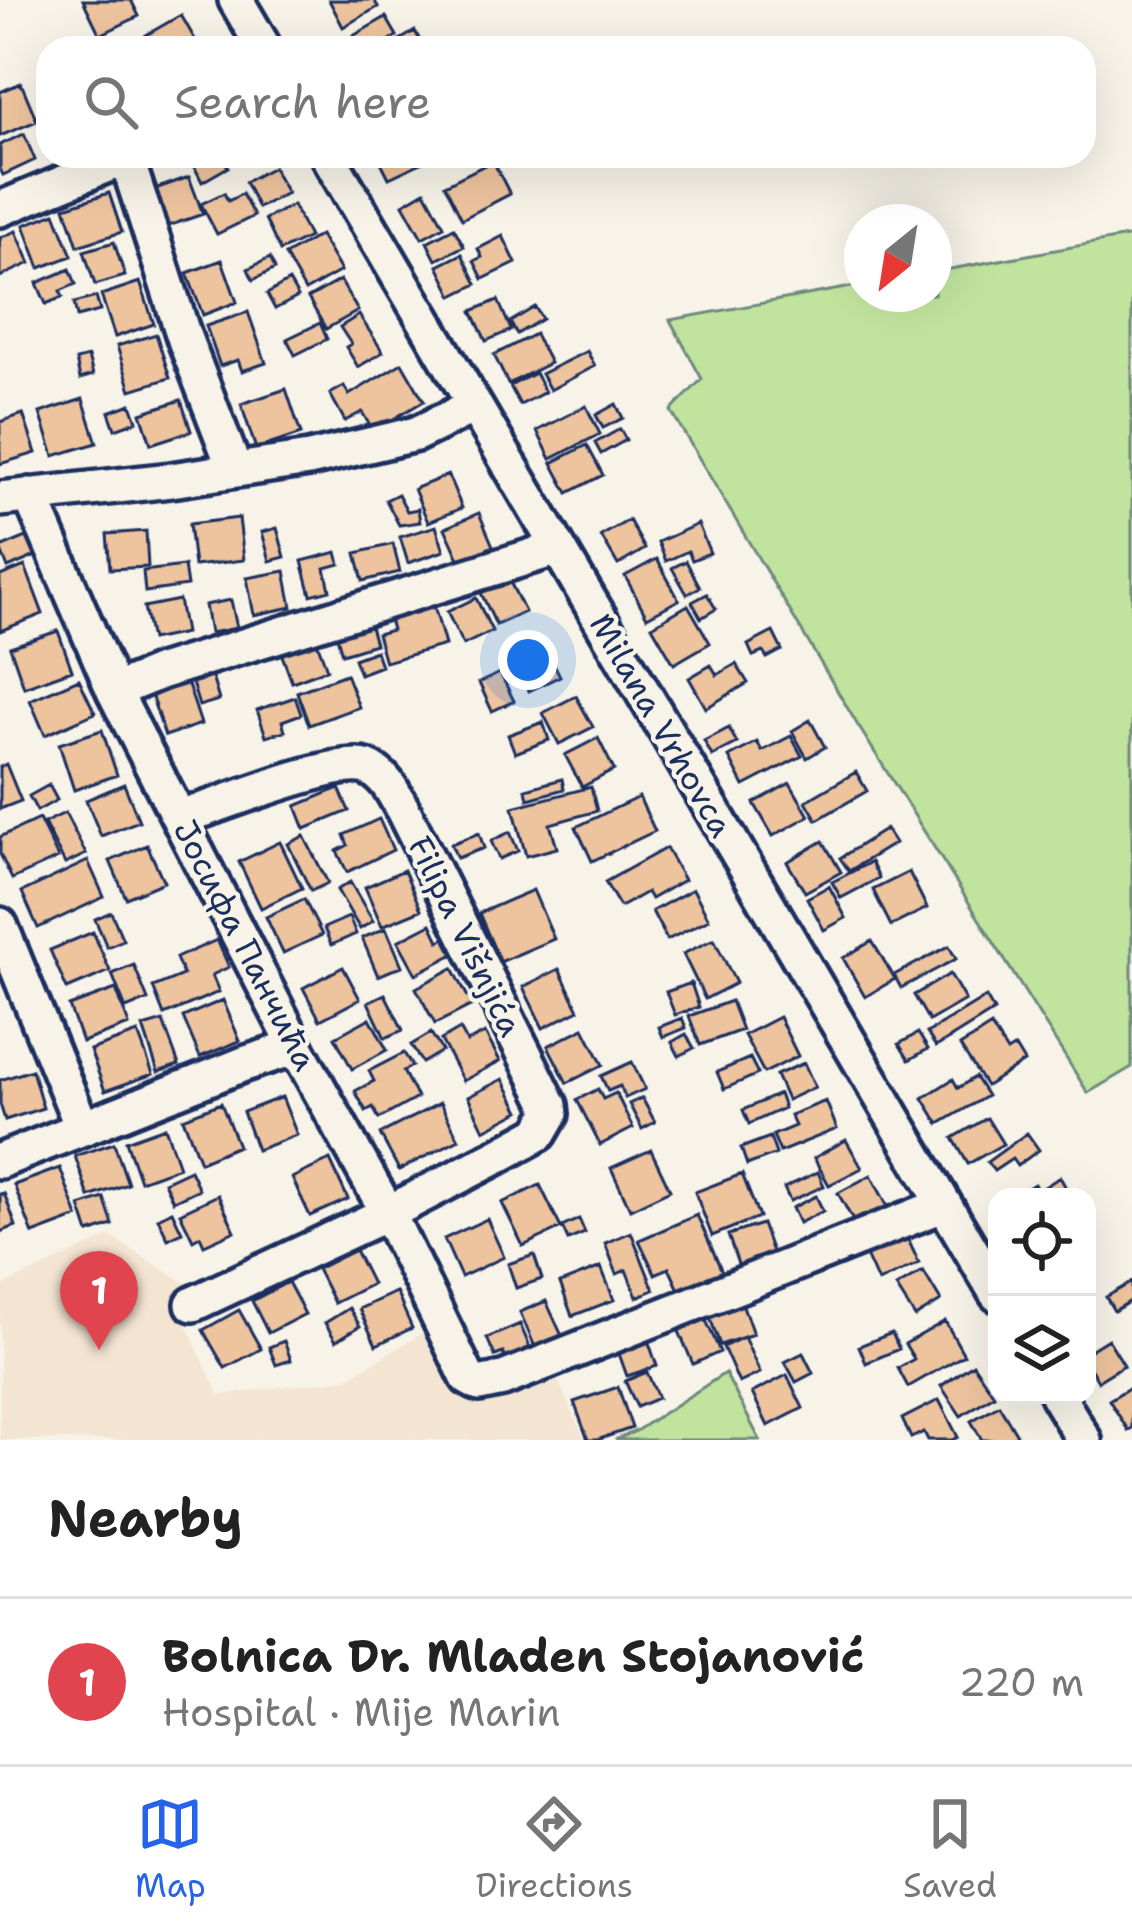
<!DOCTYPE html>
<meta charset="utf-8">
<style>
:root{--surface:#fff;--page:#f6f6f6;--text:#222;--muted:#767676;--line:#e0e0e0;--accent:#2563eb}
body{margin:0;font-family:"Shantell Sans",sans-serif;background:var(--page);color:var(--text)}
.controls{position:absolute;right:36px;bottom:36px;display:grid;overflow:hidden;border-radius:24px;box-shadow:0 12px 48px #0002}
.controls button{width:108px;height:108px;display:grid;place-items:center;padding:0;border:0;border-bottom:3px solid var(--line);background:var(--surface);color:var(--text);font:60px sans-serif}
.compass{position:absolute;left:844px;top:204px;width:108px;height:108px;border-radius:50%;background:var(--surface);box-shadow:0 12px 48px #0002;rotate:210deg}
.you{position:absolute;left:528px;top:660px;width:42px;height:42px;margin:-30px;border:9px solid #fff;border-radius:50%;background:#1a73e8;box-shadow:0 0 0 18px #1a73e833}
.badge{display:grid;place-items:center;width:78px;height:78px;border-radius:50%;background:var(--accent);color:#fff;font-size:39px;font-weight:700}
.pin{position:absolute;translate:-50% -99px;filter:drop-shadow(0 3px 6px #0008)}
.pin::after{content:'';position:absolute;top:63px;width:42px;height:36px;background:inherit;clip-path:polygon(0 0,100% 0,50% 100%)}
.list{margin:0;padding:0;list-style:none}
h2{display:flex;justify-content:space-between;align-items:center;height:156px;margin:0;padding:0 48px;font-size:51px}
h2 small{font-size:39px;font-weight:400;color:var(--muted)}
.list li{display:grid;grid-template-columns:78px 1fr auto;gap:36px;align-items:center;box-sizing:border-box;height:168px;padding:0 48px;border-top:3px solid var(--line)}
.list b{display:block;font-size:45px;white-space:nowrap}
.list p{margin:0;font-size:39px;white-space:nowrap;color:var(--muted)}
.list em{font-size:39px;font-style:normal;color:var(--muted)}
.icon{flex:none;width:66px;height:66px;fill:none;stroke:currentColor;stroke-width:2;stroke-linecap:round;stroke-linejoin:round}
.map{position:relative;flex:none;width:1132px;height:1440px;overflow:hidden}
.search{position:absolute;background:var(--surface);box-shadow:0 12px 48px #0002;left:36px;right:36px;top:36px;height:132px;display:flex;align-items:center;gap:30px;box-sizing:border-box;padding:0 42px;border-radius:36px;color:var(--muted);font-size:45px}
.sheet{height:324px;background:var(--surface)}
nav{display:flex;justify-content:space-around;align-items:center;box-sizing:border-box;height:168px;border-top:3px solid var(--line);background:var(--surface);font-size:33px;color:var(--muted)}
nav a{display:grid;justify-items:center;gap:6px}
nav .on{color:var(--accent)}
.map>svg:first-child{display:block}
.built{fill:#f4e5d2}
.green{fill:#c0e39d;stroke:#6e897e;stroke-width:3}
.building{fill:#eec49e;stroke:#1b2f5e;stroke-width:3}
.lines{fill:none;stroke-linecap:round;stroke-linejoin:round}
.minor-casing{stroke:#1b2f5e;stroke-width:42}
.minor{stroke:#f7f3e8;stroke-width:33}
.labels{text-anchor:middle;stroke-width:9;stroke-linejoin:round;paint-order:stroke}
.street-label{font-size:33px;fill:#1b2f5e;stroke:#f7f3e8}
</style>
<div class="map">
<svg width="1132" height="1440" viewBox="0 0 1132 1440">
<rect width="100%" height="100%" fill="#f7f3e8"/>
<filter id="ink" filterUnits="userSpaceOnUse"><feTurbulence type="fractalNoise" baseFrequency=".00833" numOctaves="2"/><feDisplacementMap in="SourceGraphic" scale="24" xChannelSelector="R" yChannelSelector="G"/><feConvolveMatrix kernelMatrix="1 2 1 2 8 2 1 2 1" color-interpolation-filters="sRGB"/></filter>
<g filter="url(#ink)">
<!-- built -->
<path class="built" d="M110 1236 200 1292 175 1301 219 1395 346 1379 431 1328 460 1381 554 1372 585 1440H0V1287Z"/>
<!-- green -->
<path class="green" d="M1132 236V1067L1088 1093 857 724 671 411 702 379 670 320 862 285V294H934V272Z
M725 1373 760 1440H615L636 1431Z"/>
<!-- building -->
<path class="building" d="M83 0H131L139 16 100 35Z
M329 0H374L378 7 343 27Z
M181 15 197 43 188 48H150L152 47 146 35Z
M386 17 397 36 376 48H359L353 36Z
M415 31 424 48H395L393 44Z
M21 83 37 121 0 136V92Z
M24 134 35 160 3 175 0 169V145Z
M204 156H222L228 167 202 182 192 162Z
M378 156H421L423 162 389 178Z
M493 161 510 194 462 219 445 185Z
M273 167 287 193 258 208 245 182Z
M189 177 203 214 168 226 155 189Z
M425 191 444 226 422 238 403 204Z
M109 193 122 232 78 246 65 207Z
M224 193 228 201 242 194 254 216 217 234 201 204Z
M293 205 309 237 280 251 265 219Z
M55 213 72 256 40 268 24 225Z
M454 228 464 246 436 260 427 242Z
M16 231 30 263 0 277V238Z
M320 235 341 271 305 291 285 255Z
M503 236 516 263 483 279 474 261 482 257 478 249Z
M114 242 125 276 95 285 84 251Z
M462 254 477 284 453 296 438 266Z
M270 258 275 269 253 280 248 269Z
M222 260 237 302 203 315 187 273Z
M70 269 76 284 60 291 63 297 46 304 37 283Z
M340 280 358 311 326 329 308 298Z
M289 281 298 297 275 309 267 294Z
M140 282 154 324 115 337 101 295Z
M96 297 100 311 77 317 74 303Z
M498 300 511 330 486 341 472 311Z
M535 307 542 319 517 334 510 322Z
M248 312 266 363 242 371 238 360 220 366 206 326Z
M359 315 383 352 358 367 346 347 351 344 340 327Z
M320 323 327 339 295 355 287 339Z
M156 334 170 378 131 390 117 346Z
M535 334 550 363 508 384 494 355Z
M587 351 595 366 550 390 541 374Z
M88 357 93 375 80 379 76 360Z
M402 363 424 401 373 431 362 412 345 421 330 394 344 386 349 395Z
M535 373 545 392 520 405 510 386Z
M286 389 301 434 256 449 241 404Z
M83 399 97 443 54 456 40 413Z
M181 400 191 431 151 444 141 413Z
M131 404 137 421 115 429 109 412Z
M616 404 623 418 603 428 596 415Z
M586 406 600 434 551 459 537 431Z
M23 414 36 453 0 464V422Z
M620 429 626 440 601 454 595 443Z
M587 445 603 475 568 493 552 463Z
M448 475 462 508 428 522 414 489Z
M398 494 407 511 418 509 420 522 399 525 386 500Z
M479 513 493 546 460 561 445 528Z
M239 518 244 560 194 566 189 524Z
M629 520 645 549 618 565 601 536Z
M698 524 710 553 692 560 688 551 666 561 658 542Z
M436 526 444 551 408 563 400 537Z
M277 528 285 557 270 561 262 532Z
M146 531 148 567 110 569 107 534Z
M29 536 38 555 8 568 0 548Z
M393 544 400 572 363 581 356 553Z
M337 552 340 564 325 568 330 590 311 595 302 561Z
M657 559 679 600 647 617 625 576Z
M686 561 700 587 687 594 672 568Z
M25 566 43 614 0 631V576Z
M184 566 187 586 145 592 143 571Z
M285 571 292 607 254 615 247 578Z
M509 580 525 612 496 625 481 593Z
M707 594 716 609 701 618 692 602Z
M476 598 492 631 463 645 447 612Z
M179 600 185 633 151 640 144 607Z
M231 600 237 628 210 633 205 605Z
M688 605 710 643 674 664 652 626Z
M434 606 445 645 385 662 377 634 392 630 389 619Z
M369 623 375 644 342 654 336 633Z
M58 631 72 670 24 687 10 647Z
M773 632 782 650 767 658 763 652 753 656 748 645Z
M315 637 327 669 292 682 280 650Z
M545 645 560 676 529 691 514 660Z
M376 651 381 666 360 674 354 659Z
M736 664 748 683 706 708 689 678 711 665 717 675Z
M500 673 514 701 492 711 479 683Z
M346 674 359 707 309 725 297 692Z
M185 676 201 724 165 736 149 689Z
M212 677 219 700 199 706 192 683Z
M79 679 95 713 45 735 30 700Z
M576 696 593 727 559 744 543 713Z
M295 697 301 714 282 721 285 731 266 736 257 710Z
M810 720 825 747 807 758 792 731Z
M543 722 549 740 515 753 508 735Z
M729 728 737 743 712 756 704 741Z
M102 730 117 775 74 790 59 744Z
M791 736 802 756 744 786 729 757 757 742 762 751Z
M598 738 614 770 582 787 565 755Z
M6 764 21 801 0 809V767Z
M856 772 867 791 817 820 806 801Z
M562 779 564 789 528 799 526 789Z
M790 783 809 816 773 836 754 803Z
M124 784 139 821 101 836 86 800Z
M49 785 57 800 37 811 29 796Z
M591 787 597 811 550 824 557 848 526 856 513 807Z
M339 788 349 811 305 829 296 806Z
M639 797 655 831 592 861 576 827Z
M65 813 86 854 65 864 44 823Z
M39 819 58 858 12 879 0 854V837Z
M379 819 393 850 347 872 337 851 348 845 344 835Z
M886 829 895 843 849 871 840 858Z
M510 832 518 851 499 859 491 841Z
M479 833 484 848 457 858 451 844Z
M304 836 328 883 311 891 288 844Z
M823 841 841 872 805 892 787 862Z
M280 842 302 888 261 908 239 862Z
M147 845 164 882 126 898 110 861Z
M666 848 684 880 651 899 647 892 620 907 605 882Z
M88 861 104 897 38 928 22 892Z
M871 862 879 878 841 898 832 882Z
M404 870 421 910 382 926 365 887Z
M909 872 927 908 891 926 873 890Z
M350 882 373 921 360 929 337 890Z
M829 886 846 918 824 930 807 898Z
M693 889 709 919 667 940 652 911Z
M533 890 554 939 500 962 479 913Z
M304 899 322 935 283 953 266 917Z
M111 912 123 940 107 947 95 919Z
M349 917 356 934 331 945 324 928Z
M431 924 439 941 445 938 454 954 416 974 398 941Z
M386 928 402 966 378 976 362 938Z
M93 932 110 971 67 989 50 950Z
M714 939 736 983 705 999 683 954Z
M217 940 229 967 212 975 219 992 164 1015 153 987 183 975 176 958Z
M872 941 895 979 865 997 843 958Z
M949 946 956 959 901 988 894 975Z
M134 965 148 1000 126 1009 112 974Z
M343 967 360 999 320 1020 303 988Z
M453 968 472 1005 435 1024 416 988Z
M559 969 579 1010 543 1028 523 987Z
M950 974 965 1000 929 1021 914 995Z
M691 983 699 1007 675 1015 666 992Z
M116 989 129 1025 82 1042 69 1006Z
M385 994 403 1030 385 1038 368 1002Z
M986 997 994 1011 936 1047 927 1033Z
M223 1000 240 1041 200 1057 183 1017Z
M731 1001 742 1030 700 1045 689 1016Z
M779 1017 798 1056 764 1073 744 1035Z
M370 1018 387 1050 352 1069 335 1037Z
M682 1018 686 1028 663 1037 659 1027Z
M163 1021 179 1065 158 1072 143 1027Z
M991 1026 1007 1052 1015 1047 1024 1062 986 1086 960 1046Z
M584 1028 603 1065 567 1083 548 1046Z
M460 1029 467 1042 485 1033 500 1061 463 1081 441 1040Z
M138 1033 153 1074 105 1091 90 1050Z
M431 1033 442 1051 422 1063 411 1045Z
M918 1033 928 1049 909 1060 899 1044Z
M686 1034 694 1048 679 1056 672 1042Z
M404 1053 412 1066 403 1071 417 1098 379 1119 373 1107 366 1111 355 1091 374 1081 369 1071Z
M750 1058 758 1074 724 1089 717 1072Z
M632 1062 645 1089 625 1098 620 1086 608 1091 601 1076Z
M804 1063 815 1087 787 1100 776 1075Z
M32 1070 43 1108 5 1120 0 1104V1080Z
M975 1077 987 1096 939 1124 923 1098 953 1079 958 1088Z
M503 1079 520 1111 484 1130 468 1097Z
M598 1089 603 1099 616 1093 633 1128 600 1145 577 1100Z
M779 1094 784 1108 749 1124 743 1110Z
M282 1097 297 1135 257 1150 243 1112Z
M642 1098 655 1122 642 1129 629 1104Z
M826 1101 837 1129 780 1152 773 1135 795 1126 790 1115Z
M221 1103 238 1146 200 1162 183 1118Z
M440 1103 459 1139 399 1170 380 1134Z
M987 1118 1003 1144 968 1164 953 1138Z
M165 1127 179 1167 140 1181 126 1141Z
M1027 1133 1039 1150 1017 1166 1012 1159 994 1171 987 1162Z
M770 1137 776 1154 747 1165 741 1148Z
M846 1140 862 1168 829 1185 814 1158Z
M114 1143 128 1184 89 1197 75 1156Z
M651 1150 670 1190 630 1209 611 1168Z
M330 1160 348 1199 310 1216 292 1178Z
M60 1168 78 1217 33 1234 14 1185Z
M190 1170 199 1189 173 1201 164 1182Z
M818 1172 824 1186 790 1201 784 1188Z
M742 1174 759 1217 712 1236 695 1192Z
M871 1175 889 1209 856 1226 838 1193Z
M1060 1177 1071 1197H1013L1034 1184 1038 1191Z
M540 1185 561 1228 523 1246 502 1203Z
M4 1193 16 1226 0 1232V1194Z
M218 1195 235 1231 204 1245 200 1236 193 1240 180 1213Z
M816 1196 823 1211 799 1223 792 1208Z
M104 1198 113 1225 89 1233 80 1206Z
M172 1211 182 1232 168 1239 158 1218Z
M697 1215 724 1276 681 1294 669 1268 655 1274 639 1240Z
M487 1219 504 1257 461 1277 444 1239Z
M579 1219 585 1233 568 1240 562 1227Z
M762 1224 773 1255 739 1267 728 1235Z
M631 1232 654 1290 637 1297 626 1270 617 1274 605 1243Z
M905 1233 919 1263 878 1282 864 1251Z
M355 1250 372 1284 334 1303 317 1269Z
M534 1255 542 1279 516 1288 508 1264Z
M601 1267 614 1300 572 1316 560 1283Z
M923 1271 941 1301 915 1317 896 1287Z
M288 1282 305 1314 268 1333 252 1301Z
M1132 1282V1300L1114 1311 1106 1297Z
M396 1292 412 1328 376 1345 359 1309Z
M546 1301 562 1336 535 1347 520 1312Z
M742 1303 753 1334 720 1345 709 1315Z
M349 1308 360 1326 336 1341 325 1323Z
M239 1310 261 1349 225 1368 203 1330Z
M705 1318 720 1352 693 1364 678 1329Z
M945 1321 964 1355 908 1387 898 1368 914 1359 905 1344Z
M520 1324 531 1350 506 1361 503 1353 495 1356 487 1338Z
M892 1333 899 1349 866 1363 859 1346Z
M744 1337 760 1373 739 1383 723 1347Z
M1108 1339 1124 1365 1098 1381 1087 1363V1352Z
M648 1340 657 1366 627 1376 618 1351Z
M284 1341 291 1360 276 1365 269 1347Z
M803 1353 813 1373 796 1382 785 1362Z
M973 1364 994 1395 961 1416 941 1386Z
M647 1372 658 1398 637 1407 625 1381Z
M787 1375 803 1408 768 1426 752 1393Z
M1132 1386V1428L1128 1430 1109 1400Z
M618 1387 632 1428 597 1440H588L574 1402Z
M939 1400 958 1437 952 1440H928L924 1432 911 1438 902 1419Z
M999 1405 1017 1435 1008 1440H982L971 1421Z"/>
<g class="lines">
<defs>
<path id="minor" d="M236 0 264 48
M328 156 997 1294
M126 157 185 340 235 470
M0 209 129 156
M30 495 114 691 296 1047 388 1213 468 1378 479 1384 503 1379 943 1205
M0 499 171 480 309 459 416 434 474 406
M114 691 160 672 558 548
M181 818C216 806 336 758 366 767 385 774 394 793 403 810L550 1105 551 1114 540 1133 498 1156 388 1213 193 1304
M0 925 82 1127
M0 1161 244 1064 296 1047
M1057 1395 1084 1440"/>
</defs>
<!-- minor casing -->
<use href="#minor" class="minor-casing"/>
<!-- minor -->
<use href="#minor" class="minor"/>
</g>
</g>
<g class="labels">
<!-- street labels -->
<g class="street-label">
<text transform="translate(662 725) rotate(60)" y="12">Milana Vrhovca</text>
<text transform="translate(466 936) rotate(64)" y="12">Filipa Višnjića</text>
<text transform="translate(246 945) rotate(63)" y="12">Јосифа Панчића</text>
</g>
</g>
</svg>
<div class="controls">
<button><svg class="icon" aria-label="locate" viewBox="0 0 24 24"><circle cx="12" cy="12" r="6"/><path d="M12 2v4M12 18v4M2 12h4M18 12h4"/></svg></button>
<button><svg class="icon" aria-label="layers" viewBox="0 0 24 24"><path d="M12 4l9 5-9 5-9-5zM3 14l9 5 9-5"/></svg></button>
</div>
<svg class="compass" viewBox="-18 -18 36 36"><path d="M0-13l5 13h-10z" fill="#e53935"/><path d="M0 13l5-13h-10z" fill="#767676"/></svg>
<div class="you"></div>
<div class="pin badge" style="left:99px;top:1350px;background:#e0444e">1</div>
<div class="search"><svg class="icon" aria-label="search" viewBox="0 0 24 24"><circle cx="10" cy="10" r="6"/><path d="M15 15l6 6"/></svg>Search here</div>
</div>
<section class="sheet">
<h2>Nearby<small></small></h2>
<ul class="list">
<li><span class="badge" style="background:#e0444e">1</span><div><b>Bolnica Dr. Mladen Stojanović</b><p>Hospital · Mije Marin</p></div><em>220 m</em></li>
</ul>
</section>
<nav>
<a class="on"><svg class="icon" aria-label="map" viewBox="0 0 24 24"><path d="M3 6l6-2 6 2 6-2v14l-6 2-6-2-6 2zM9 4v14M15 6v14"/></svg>Map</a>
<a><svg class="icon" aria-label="directions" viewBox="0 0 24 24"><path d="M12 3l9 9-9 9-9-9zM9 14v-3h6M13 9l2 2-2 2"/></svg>Directions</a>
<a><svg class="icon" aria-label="saved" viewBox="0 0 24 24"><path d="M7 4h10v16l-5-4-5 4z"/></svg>Saved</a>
</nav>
